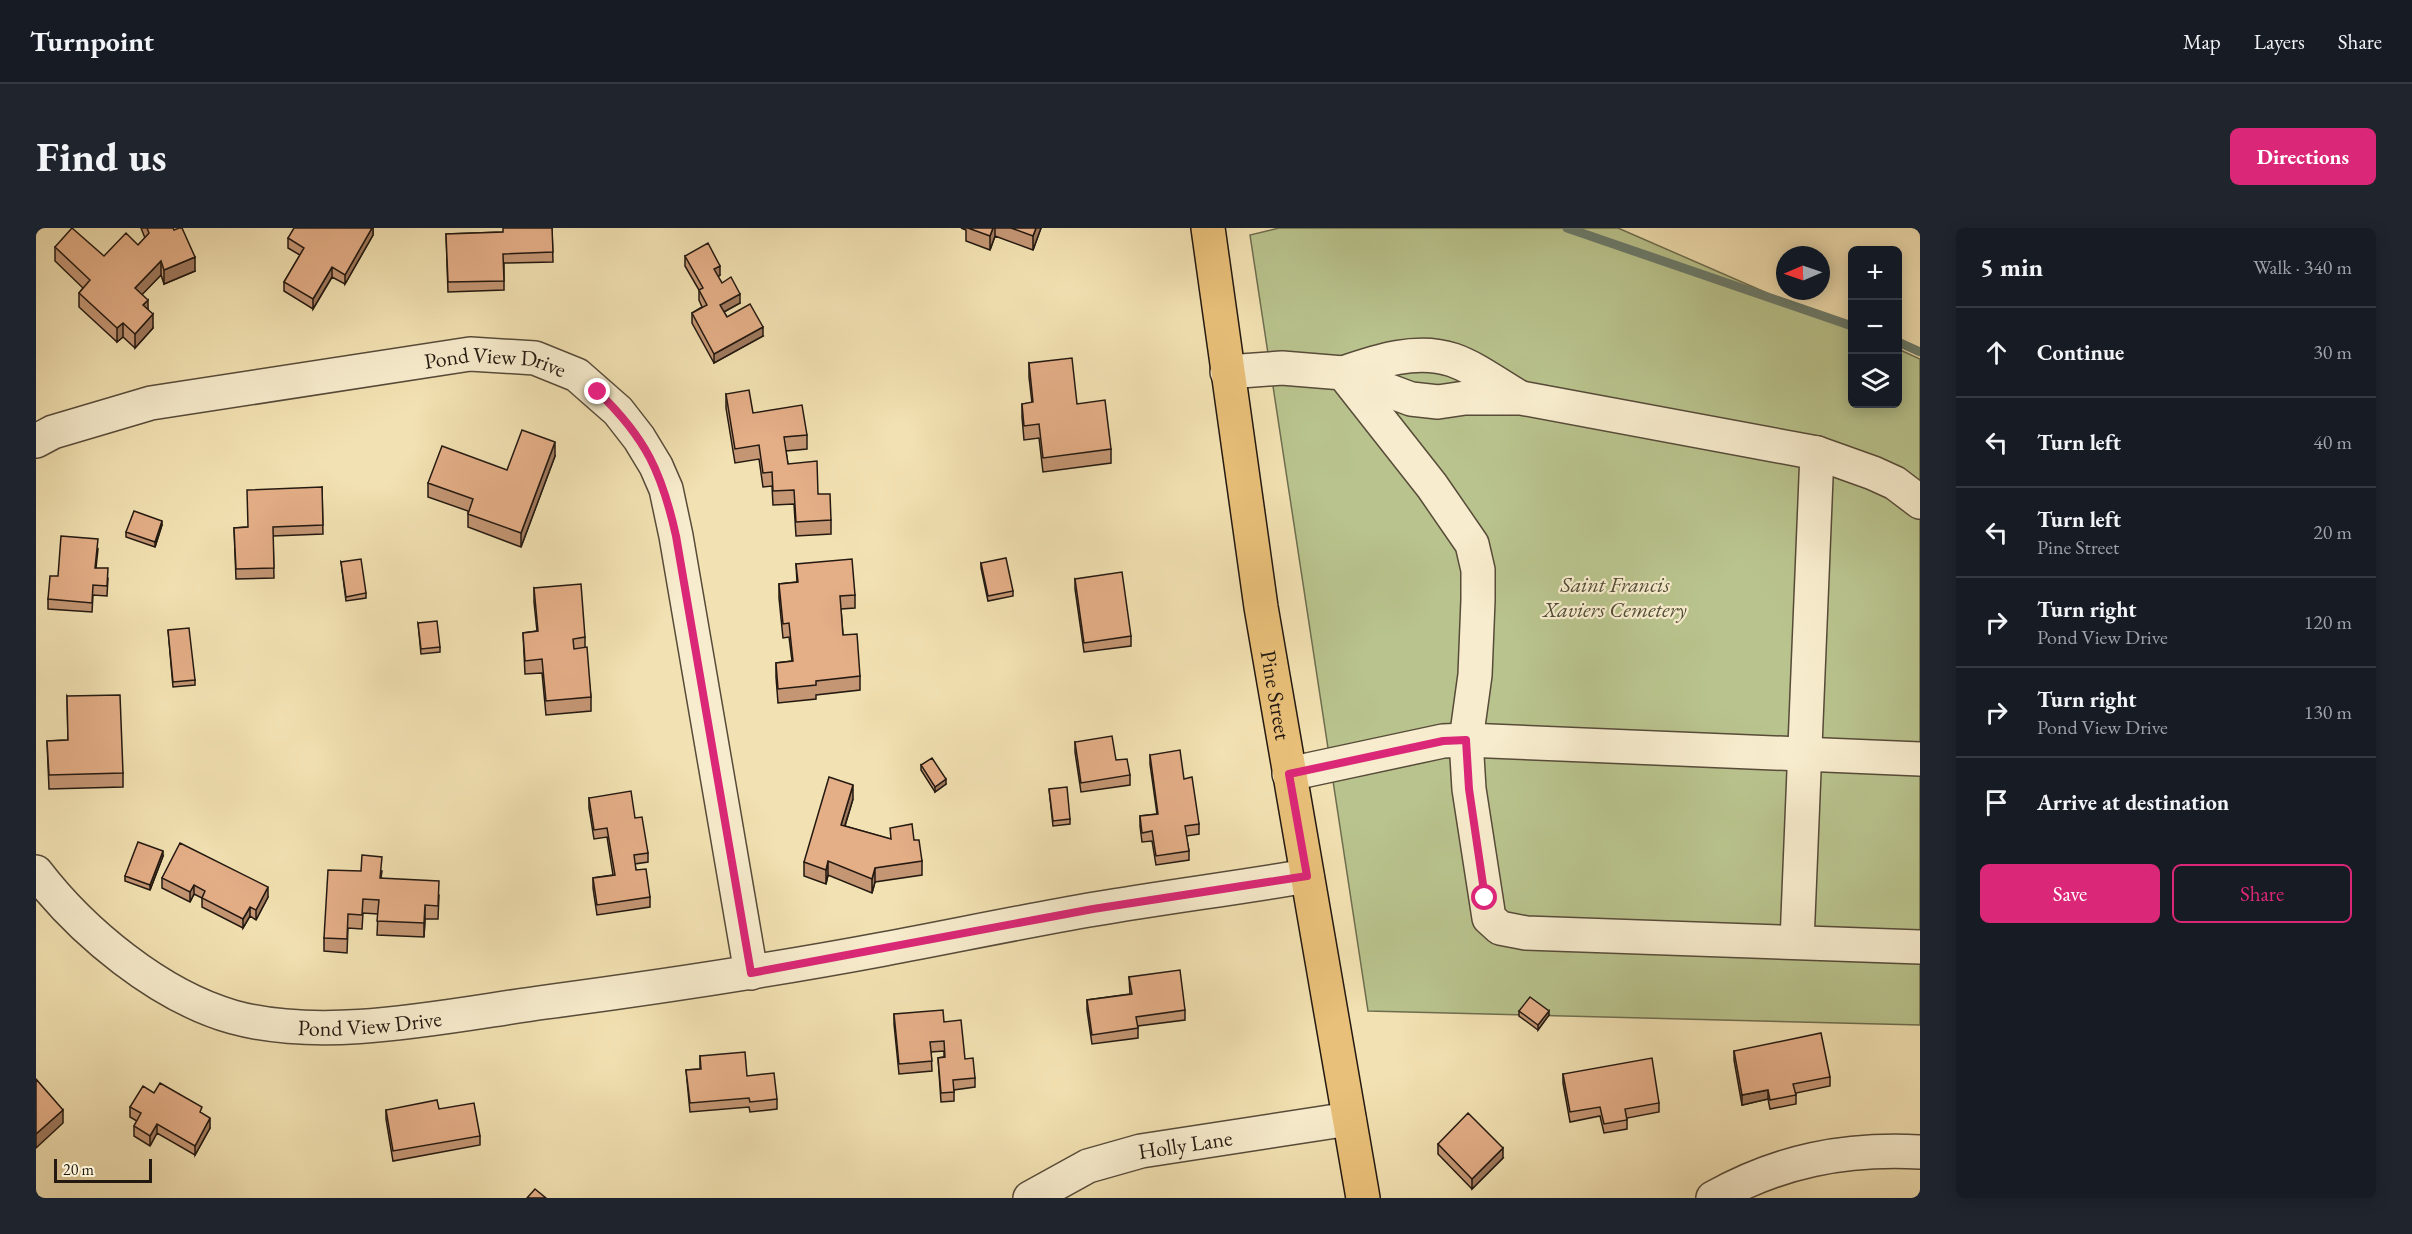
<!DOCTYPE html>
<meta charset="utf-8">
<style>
:root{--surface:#171b24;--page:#20242c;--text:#f1f3f6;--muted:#9ea1a6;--line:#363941;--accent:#db2777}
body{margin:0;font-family:"EB Garamond",serif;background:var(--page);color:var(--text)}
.controls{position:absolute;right:18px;top:18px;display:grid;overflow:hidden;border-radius:9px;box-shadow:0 3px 15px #0003}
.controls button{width:54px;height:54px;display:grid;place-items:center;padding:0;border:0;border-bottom:2px solid var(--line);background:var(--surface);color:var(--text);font:30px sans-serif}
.compass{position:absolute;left:1740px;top:18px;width:54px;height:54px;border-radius:50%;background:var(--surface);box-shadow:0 3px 15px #0003;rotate:268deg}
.scale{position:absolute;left:18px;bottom:15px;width:98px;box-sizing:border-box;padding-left:6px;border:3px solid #231911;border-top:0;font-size:16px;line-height:21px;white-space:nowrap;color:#231911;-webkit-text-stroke:4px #f7eccd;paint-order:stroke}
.stop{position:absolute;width:18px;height:18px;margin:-14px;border:4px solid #db2777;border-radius:50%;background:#fff}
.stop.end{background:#db2777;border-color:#fff;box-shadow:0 2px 6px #0008}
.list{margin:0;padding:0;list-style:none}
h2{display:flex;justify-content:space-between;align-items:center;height:78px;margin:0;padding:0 24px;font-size:26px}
h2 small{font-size:20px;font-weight:400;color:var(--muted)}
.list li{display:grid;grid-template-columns:39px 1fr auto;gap:18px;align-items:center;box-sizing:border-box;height:90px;padding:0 24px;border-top:2px solid var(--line)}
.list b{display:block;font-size:22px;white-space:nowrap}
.list p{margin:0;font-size:20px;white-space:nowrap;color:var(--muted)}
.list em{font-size:20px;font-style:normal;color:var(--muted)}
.actions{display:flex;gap:12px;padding:18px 24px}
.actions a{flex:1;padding:14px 0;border:2px solid var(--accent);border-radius:9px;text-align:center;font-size:21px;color:var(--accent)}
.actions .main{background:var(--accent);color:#fff}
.icon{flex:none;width:33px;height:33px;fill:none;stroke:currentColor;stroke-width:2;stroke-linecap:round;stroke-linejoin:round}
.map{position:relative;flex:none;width:1884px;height:970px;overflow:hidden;border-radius:9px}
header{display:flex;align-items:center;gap:36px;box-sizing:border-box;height:84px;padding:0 30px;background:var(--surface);border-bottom:2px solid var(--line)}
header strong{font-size:28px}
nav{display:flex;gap:33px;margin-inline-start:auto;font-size:21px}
.intro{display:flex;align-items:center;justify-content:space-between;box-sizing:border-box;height:144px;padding:0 36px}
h1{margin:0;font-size:42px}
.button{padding:15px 27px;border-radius:9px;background:var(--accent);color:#fff;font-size:21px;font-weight:700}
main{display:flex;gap:36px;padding:0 36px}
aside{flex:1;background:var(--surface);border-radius:9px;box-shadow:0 3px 15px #0003}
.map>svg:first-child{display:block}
.green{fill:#b9c38d;stroke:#6e6e4f;stroke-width:1.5}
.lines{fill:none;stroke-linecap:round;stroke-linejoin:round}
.stream{stroke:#6c7c6c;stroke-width:9}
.minor-casing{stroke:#574b39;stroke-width:36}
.major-casing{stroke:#231911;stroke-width:36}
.minor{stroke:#f7eccd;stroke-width:33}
.major{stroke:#e9c079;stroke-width:33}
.wall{fill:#c49674;stroke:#231911;stroke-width:1.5}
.shaded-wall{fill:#a07a5e;stroke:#231911;stroke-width:1.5}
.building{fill:#e4ae87;stroke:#231911;stroke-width:1.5}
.route{stroke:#db2777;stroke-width:8}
.labels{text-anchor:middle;stroke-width:4.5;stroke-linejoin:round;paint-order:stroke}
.street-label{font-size:22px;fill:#231911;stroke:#f7eccd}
.park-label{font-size:22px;font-style:italic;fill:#504c36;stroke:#f7eccd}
</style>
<header>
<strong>Turnpoint</strong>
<nav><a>Map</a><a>Layers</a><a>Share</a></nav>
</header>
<div class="intro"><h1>Find us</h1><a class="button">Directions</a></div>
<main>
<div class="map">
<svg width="1884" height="970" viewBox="0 0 1884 970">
<rect width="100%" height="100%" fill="#f2e1b2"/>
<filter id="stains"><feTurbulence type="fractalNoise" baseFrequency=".00333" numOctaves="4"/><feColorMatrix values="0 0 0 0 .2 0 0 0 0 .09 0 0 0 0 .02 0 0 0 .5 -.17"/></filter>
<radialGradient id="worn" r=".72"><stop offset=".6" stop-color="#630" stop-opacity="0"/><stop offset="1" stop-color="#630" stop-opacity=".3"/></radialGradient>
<!-- green -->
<path class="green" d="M1243 0H1582L1816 102V176H1862V121L1884 131V797L1332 783 1214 7Z"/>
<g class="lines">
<!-- stream -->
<path class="stream" d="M1531 0 1816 98
M1862 114 1884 124"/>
<defs>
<g id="minor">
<path d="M1191 144 1246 140 1307 145 1396 258 1436 316 1442 342V372L1439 447 1430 512 1433 561 1453 690 1464 700 1490 705 1884 719"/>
<path d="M1307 145C1342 133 1381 120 1417 132 1440 140 1462 157 1483 169"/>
<path d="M1311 147 1375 171 1402 174 1429 170H1485L1781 225 1837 245 1859 255 1884 274"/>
<path id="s1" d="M0 213 17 204 115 175 434 126 499 130 541 147 582 183 603 210 620 238 630 261 640 308 715 745"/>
<path d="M1253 546 1407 513 1430 512 1884 531"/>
<path id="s2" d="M0 644C46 704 123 768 197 789 291 815 414 787 510 774 623 759 736 742 848 721 918 708 988 693 1059 681 1130 669 1200 660 1271 648"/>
<path d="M1761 714 1781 225"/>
<path id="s3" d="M994 970 1052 938 1105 923 1313 891"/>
<path d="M1677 970C1743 933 1808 920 1884 924"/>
</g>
<g id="major">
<path id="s4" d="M1172 0 1225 379 1327 970"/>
</g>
</defs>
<!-- minor casing -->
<use href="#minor" class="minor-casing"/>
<!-- major casing -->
<use href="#major" class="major-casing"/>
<!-- minor -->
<use href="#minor" class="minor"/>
<!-- major -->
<use href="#major" class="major"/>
</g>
<!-- wall -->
<path class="wall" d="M105 0H137L159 43 128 56 125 47 106 66 112 81 117 100 99 120 87 109 81 114 43 79V65L47 60 19 33V19L68 28 102 17 109 10Z
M337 0V7L309 56 296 49 277 81 248 63V54L264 27 252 20V10Z
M516 0 517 34 468 35V62L412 64 410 6 467 4Z
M925 0H1005L997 22 959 8 954 22 930 13V2Z
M649 28 684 47 682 49 686 55 704 75 688 84 691 89 727 108 678 135 656 95V85L666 79 663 72V62L649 38Z
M993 135 1041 176 1075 221V235L1007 244 1003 210 988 212 986 189V176L996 175 993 149Z
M690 166 717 185 771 207V221L750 223 752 236 782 266 795 292V306L760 308 758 276 737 277 736 258 727 259 723 231 699 235 690 180Z
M519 228 485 319 432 299V283L392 269V255L471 242Z
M286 259 287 306 237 308 238 350 200 351 198 300 212 299Z
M126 297 119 319 90 309V304Z
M62 321 60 340 72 350 71 368 57 367 56 384 12 381V371L22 348Z
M305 334 330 365V370L310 373Z
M945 335 977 363V368L952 373 945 340Z
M760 336 819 367V380L805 381 807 407 824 448V462L780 467V471L742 475 740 449V435L756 433 753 409 747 410 743 370V356L761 354Z
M1039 351 1095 408V418L1048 424 1039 361Z
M498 360 549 409V420L555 469V483L510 487 506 445 489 446 487 405 501 403 498 374Z
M382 395 404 419V424L385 426Z
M132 402 159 452V457L137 459Z
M31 468 87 545V559L13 561 11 513 32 512Z
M1039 514 1094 547V557L1045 564 1039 524Z
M1114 527 1148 551 1163 596V606L1150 608 1153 623V632L1120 637 1116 613 1106 614 1104 598V588L1121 586 1114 536Z
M885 537 910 556 899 564 885 542Z
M1013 561 1034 591V596L1017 598Z
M553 570 599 590 612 625V634L599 636 600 642 614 669V679L561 687 557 660V650L577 647 571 609 558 611 553 580Z
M817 571 809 598 854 611 878 612 886 633V647L839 654 836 665 792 647 790 656 768 648V634Z
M127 628 114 662 89 653V648Z
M325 643H346L345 650 403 667 402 691H389L388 709 341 707 342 686 327 685 326 701 312 700 311 725 288 723V710Z
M126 650 232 669 220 692 214 688 207 700 166 679V670L158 666 154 674 126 660Z
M1093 749 1149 782V792L1102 798V810L1056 816 1051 782V772L1094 766Z
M1483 783 1513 787 1502 802 1483 788Z
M858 786 908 794 939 850V859L918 862V873L905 874 902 830 908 829V823L895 824 896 843 863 846 858 796Z
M1698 823 1794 849V858L1760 865V876L1734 881 1732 871 1706 877 1698 832Z
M664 828 711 848 741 871V881L714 884 713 879 654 884 650 842 664 841Z
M1527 846 1623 875V884L1591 890V901L1568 905 1564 888 1534 894 1527 855Z
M118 865 166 886 174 900 159 927 121 905 114 918 98 908V898L101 893 94 889V879Z
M403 881 444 908V917L357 933 350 891V882Z
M1402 916 1467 930 1436 961 1402 926Z"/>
<!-- shaded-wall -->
<path class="shaded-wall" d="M336 0H337V7L309 56V47Z
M957 0H959V8L954 22V8Z
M1000 0H1005L997 22V8Z
M159 29V43L128 56V42Z
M125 33V47L99 74V60Z
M684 38V47L678 51V41Z
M296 39V49L277 81V71Z
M704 66V75L684 86V77Z
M112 72V86L107 77Z
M117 86V100L99 120V106Z
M87 95V109L81 114V100Z
M727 99V108L678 135V126Z
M519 214V228L485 319V305Z
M126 293V297L119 319V314Z
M910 551V556L899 564V559Z
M817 557V571L805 610V597Z
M127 623V628L114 662V657Z
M792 633V647L790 656V642Z
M839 640V654L836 665V651Z
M158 657V666L154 674V664Z
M232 659V669L220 692V682Z
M389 677V691L388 709V695Z
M214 679V688L207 700V691Z
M1513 783V787L1502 802V797Z
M1732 862V871L1706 877V867Z
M27 882V895L0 920V906Z
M174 890V900L159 927V918Z
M121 896V905L114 918V908Z
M1467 920V930L1436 961V951Z"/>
<!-- building -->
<path class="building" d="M36 0 68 28 90 5 102 17 113 5 111 0H137L138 2 143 0H146L159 29 128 42 125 33 99 60 112 72 107 77 117 86 99 106 87 95 81 100 43 65 54 52 19 19Z
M258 0H336L309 47 296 39 277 71 248 54 268 20 252 10Z
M467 0H516L517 24 467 26 468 53 412 54 410 6 467 4Z
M932 0H957L954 8Z
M975 0H1000L997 8Z
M672 15 684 38 678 41 686 55 695 49 704 66 684 77 691 89 714 76 727 99 678 126 656 85 671 77 663 62 667 60 649 28Z
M1036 130 1041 176 1069 172 1075 221 1007 230 1003 196 988 198 986 176 997 174 993 135Z
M713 162 717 185 766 177 771 207 748 209 752 236 781 233 782 266H794L795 292 760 294 758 262 737 263 736 244 727 245 723 217 699 221 690 166Z
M486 202 519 214 485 305 432 286 437 271 392 255 406 218 471 242Z
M286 259 287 297 237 299 238 340 200 341 198 300 212 299 211 262Z
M98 283 126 293 119 314 90 304Z
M25 308 62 311 59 340H72L71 358 57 357 56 375 12 371 14 348H22Z
M970 330 977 363 952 368 945 335Z
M325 331 330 365 310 369 305 334Z
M816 331 819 367 804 368 807 407 821 406 824 448 780 453V457L742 461 740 435 757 433 753 395 747 396 743 356 762 354 760 336Z
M1086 344 1095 408 1048 415 1039 351Z
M545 356 549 409 537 411 538 421 551 419 555 469 510 473 506 431 489 433 487 405 502 403 498 360Z
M401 393 404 419 385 421 382 395Z
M153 400 159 452 137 454 132 402Z
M84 467 87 545 13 547 11 513 32 512 31 468Z
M1076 508 1080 532 1091 531 1094 547 1045 555 1039 514Z
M1144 522 1148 551 1156 549 1163 596 1149 598 1153 623 1120 628 1116 603 1106 605 1104 588 1122 586 1114 527Z
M896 530 910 551 899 559 885 537Z
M793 549 817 557 805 597 855 611 854 600 876 596 878 612H883L886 633 839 640 836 651 792 633 790 642 768 634Z
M1031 559 1034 591 1017 593 1013 561Z
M595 563 599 590 606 589 612 625 598 627 600 642 610 641 614 669 561 677 557 650 579 647 571 600 558 602 553 570Z
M102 614 127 623 114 657 89 648Z
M144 615 232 659 220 682 214 679 207 691 166 670 169 663 158 657 154 664 126 650Z
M326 627 346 629 344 650 403 653 402 678 389 677 388 695 341 693 343 672 327 671 326 687 312 686 311 711 288 710 292 642 325 643Z
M1144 742 1149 782 1100 789 1102 800 1056 807 1051 772 1096 766 1093 749Z
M1494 769 1513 783 1502 797 1483 783Z
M907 782 908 794 925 792 929 831 937 830 939 850 917 852 918 864 905 865 902 830 909 829 908 813 894 814 896 833 863 836 858 786Z
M1785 805 1794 849 1757 856 1760 867 1734 872 1732 862 1706 867 1698 823Z
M709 824 711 848 738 845 741 871 714 874 713 870 654 875 650 842 665 841 664 828Z
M1616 830 1623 875 1589 881 1591 892 1568 896 1564 879 1534 884 1527 846Z
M0 851 27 882 0 906Z
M124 855 166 879 164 884 174 890 159 918 121 896 114 908 98 898 105 885 94 879 107 858 118 865Z
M401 872 403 881 438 875 444 908 357 923 350 882Z
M1432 885 1467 920 1436 951 1402 916Z
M499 961 510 970H491Z"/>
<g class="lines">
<!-- route -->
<path class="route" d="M562 164C610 210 626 245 640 308L715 745 1057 681 1271 648 1253 546 1407 513 1430 512 1433 561 1449 670"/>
</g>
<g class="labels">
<!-- street labels -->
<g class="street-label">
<text dy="8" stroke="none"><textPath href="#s1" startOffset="470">Pond View Drive</textPath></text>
<text dy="8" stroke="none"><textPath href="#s4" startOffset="472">Pine Street</textPath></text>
<text dy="8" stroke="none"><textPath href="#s2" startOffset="386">Pond View Drive</textPath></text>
<text dy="8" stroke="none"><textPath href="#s3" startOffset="166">Holly Lane</textPath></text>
</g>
<!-- park labels -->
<g class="park-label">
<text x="1579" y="364">Saint Francis<tspan x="1579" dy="25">Xaviers Cemetery</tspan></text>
</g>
</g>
<rect width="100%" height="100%" filter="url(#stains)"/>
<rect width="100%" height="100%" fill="url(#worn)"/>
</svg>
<div class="controls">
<button>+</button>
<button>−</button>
<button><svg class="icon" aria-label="layers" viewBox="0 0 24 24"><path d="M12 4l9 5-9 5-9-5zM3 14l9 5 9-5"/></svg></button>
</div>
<svg class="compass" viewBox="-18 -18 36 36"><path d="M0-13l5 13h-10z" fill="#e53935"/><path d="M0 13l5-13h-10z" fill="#9ea1a6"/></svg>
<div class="scale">20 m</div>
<div class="stop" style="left:1449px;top:670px"></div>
<div class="stop end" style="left:562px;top:164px"></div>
</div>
<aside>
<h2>5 min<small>Walk · 340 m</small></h2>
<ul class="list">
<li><svg class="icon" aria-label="ahead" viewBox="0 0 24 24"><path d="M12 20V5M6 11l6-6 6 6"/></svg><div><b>Continue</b></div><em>30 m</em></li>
<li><svg class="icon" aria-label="left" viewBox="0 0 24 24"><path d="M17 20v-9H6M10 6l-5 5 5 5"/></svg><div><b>Turn left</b></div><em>40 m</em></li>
<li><svg class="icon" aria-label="left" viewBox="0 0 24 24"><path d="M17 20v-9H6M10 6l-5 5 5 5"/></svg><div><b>Turn left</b><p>Pine Street</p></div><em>20 m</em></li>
<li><svg class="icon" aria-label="right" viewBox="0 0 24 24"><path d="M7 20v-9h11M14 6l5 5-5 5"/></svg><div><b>Turn right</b><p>Pond View Drive</p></div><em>120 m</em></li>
<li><svg class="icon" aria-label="right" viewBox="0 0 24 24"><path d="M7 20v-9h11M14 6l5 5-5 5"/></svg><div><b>Turn right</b><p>Pond View Drive</p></div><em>130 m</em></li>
<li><svg class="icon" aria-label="arrive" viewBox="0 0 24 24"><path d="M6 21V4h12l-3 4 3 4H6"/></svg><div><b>Arrive at destination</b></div></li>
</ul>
<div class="actions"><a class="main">Save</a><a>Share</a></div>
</aside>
</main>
